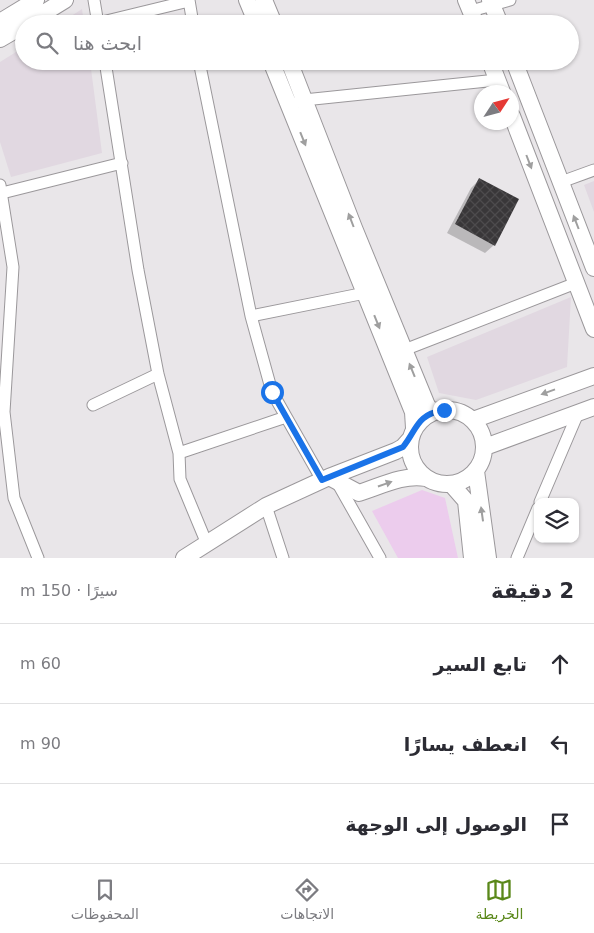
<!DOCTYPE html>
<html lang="ar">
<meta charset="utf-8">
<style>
:root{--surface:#fff;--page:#f2f2f3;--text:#2b2b33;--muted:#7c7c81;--line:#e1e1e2;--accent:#5a881a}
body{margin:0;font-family:"DejaVu Sans","Noto Naskh Arabic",sans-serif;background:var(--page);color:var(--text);direction:rtl}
.controls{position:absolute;right:15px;bottom:15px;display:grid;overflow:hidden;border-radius:10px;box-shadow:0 1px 4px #0004}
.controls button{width:45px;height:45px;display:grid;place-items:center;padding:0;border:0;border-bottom:1px solid var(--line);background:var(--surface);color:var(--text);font:25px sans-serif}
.compass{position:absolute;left:474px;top:85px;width:45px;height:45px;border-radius:50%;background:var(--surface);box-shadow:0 1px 4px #0004;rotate:54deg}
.stop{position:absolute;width:15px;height:15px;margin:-11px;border:4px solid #1a73e8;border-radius:50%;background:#fff}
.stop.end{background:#1a73e8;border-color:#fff;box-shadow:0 1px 5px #0008}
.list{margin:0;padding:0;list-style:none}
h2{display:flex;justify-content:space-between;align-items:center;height:65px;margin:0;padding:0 20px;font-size:21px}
h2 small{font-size:16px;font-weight:400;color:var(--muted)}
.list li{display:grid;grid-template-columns:32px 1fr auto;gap:15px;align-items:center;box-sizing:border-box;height:80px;padding:0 20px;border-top:1px solid var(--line)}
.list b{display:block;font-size:19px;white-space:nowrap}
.list em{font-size:16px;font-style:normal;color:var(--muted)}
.icon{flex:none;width:28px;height:28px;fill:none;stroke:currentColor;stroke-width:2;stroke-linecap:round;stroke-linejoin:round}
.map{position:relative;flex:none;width:594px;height:558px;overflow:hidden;direction:ltr}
.search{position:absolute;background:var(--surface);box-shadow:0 1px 4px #0004;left:15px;right:15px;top:15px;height:55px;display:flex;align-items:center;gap:12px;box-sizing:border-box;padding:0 18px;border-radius:28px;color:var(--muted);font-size:19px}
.sheet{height:305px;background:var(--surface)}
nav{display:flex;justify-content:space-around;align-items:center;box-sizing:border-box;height:70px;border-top:1px solid var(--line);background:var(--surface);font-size:14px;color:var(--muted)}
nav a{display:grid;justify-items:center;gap:2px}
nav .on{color:var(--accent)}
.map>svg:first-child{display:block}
.built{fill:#e1d8e1}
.green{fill:#eccced}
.shadow{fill:#0003}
.building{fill:url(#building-cross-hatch)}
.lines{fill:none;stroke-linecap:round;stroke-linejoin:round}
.street-casing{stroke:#9b989b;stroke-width:13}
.secondary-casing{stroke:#9b989b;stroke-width:18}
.street{stroke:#fff;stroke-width:11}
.secondary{stroke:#fff;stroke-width:16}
.oneway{fill:#9f9f9f}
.route{stroke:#1a73e8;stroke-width:6}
</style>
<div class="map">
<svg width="594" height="558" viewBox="0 0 594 558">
<defs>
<pattern id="building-cross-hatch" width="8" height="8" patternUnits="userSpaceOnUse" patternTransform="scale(1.25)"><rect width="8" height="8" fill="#393739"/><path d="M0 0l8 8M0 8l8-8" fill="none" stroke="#4d4b4d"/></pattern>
</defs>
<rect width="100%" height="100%" fill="#e9e6e9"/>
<!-- built -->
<path class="built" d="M82 9 84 24H59Z
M24 47V61H90L102 153 11 177 0 142V62Z
M594 181V212L584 185Z
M571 297 567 367 476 400 439 393 427 357Z"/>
<!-- green -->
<path class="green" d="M422 490 445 498 458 558H398L372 511Z"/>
<!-- shadow -->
<path class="shadow" d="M479 180 494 245 485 253 447 233 471 188Z"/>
<!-- building -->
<path class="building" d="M479 178 519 199 495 246 455 224Z"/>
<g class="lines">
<defs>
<path id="street" d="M94 0 98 24
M189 0 193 24
M471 11 510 0
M98 23 189 1
M105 61 138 270 158 374 179 453 180 479 207 544
M199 61 251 316 272 392 322 480
M298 102 304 100 497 80
M561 182 594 170
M0 185 13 267 4 412 14 498 38 558
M2 193 122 163
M251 316 365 293
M399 352 576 283
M93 405 158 374
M179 453 286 417
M337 482 380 558
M540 502 578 413
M266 506 283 558
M517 558 538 508"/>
<path id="secondary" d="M247 0 257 24
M264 0 274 24
M466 0 476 24
M490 0 500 24
M0 22 36 0
M26 24 65 0
M0 39 24 25
M271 61 413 412 414 428
M289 61 354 228 426 403 429 409 436 411
M490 61 502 92
M514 61 594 268
M512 116 594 329
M410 447a37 37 0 1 1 74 0a37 37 0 1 1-74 0Z
M473 420 594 376
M411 438 403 447 396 451 329 477 359 493C381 486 403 474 426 478
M485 447 594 407
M476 471 488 558
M452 485 466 501 472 558
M184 558 266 506 329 477"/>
</defs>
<!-- street casing -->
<use href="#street" class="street-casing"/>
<!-- secondary casing -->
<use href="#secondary" class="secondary-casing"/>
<!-- street -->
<use href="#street" class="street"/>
<!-- secondary -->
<use href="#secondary" class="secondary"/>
</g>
<!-- one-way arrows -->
<defs><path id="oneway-solid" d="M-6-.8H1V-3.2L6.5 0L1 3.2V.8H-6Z" transform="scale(1.25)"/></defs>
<g class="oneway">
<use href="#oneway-solid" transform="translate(303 139) rotate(68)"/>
<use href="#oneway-solid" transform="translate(529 162) rotate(69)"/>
<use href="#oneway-solid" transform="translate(351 220) rotate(-111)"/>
<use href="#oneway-solid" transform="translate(576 222) rotate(-111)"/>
<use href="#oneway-solid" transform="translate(377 322) rotate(68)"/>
<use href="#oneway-solid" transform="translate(412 370) rotate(-112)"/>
<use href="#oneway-solid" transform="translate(548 392) rotate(160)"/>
<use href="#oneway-solid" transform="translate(385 484) rotate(-19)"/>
<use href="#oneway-solid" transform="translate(482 514) rotate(-98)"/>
</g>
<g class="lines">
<!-- route -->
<path class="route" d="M272 392 322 480 403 447C418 428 416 415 444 410"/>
</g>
</svg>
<div class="controls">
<button><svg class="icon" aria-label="layers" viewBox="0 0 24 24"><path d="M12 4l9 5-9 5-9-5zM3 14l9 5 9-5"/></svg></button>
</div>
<svg class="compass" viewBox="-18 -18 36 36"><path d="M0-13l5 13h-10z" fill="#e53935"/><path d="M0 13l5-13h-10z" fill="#7c7c81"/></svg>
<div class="stop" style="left:272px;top:392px"></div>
<div class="stop end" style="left:444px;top:410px"></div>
<div class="search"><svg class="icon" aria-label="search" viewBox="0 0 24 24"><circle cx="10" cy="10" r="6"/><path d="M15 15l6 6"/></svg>ابحث هنا</div>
</div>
<section class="sheet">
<h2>2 دقيقة<small>سيرًا · 150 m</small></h2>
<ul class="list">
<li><svg class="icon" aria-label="ahead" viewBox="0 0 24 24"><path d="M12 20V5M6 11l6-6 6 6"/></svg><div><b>تابع السير</b></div><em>60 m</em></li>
<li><svg class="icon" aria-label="left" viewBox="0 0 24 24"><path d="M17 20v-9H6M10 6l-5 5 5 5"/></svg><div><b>انعطف يسارًا</b></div><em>90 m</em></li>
<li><svg class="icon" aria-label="arrive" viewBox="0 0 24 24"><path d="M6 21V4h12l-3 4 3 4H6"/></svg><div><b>الوصول إلى الوجهة</b></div></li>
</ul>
</section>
<nav>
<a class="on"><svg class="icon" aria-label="map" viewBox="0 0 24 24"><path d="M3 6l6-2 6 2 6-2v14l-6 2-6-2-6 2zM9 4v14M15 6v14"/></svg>الخريطة</a>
<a><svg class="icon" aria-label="directions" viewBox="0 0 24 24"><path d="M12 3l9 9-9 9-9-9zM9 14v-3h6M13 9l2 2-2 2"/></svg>الاتجاهات</a>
<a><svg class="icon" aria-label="saved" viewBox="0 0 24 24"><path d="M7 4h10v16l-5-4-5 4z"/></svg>المحفوظات</a>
</nav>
